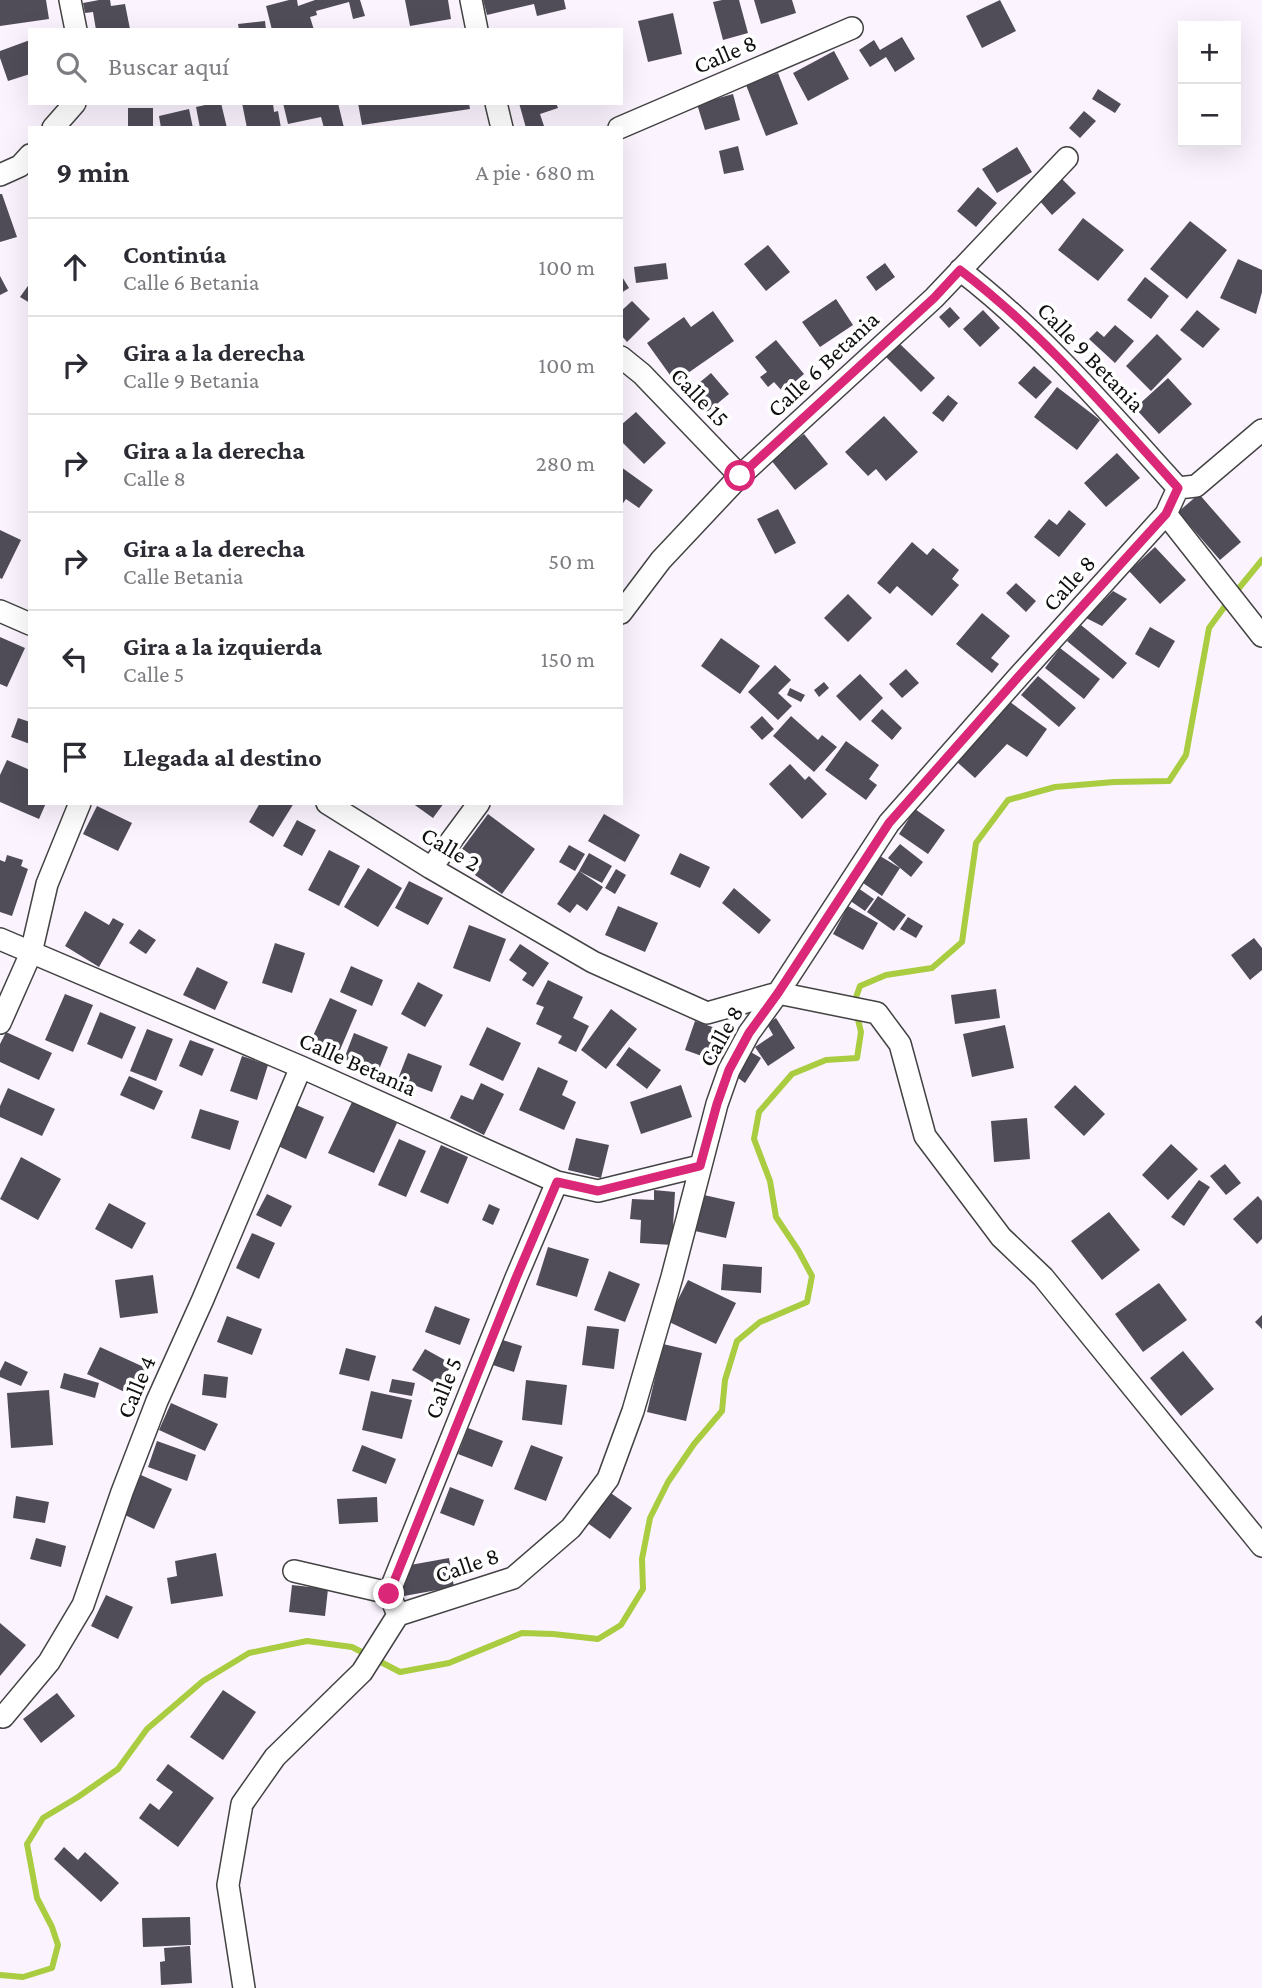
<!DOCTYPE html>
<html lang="es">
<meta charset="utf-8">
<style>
:root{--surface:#fff;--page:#f7f7f7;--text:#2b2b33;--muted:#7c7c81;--line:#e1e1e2}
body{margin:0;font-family:"Crimson Pro",serif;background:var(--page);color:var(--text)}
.controls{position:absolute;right:21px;top:21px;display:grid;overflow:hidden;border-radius:0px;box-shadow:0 7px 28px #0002}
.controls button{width:63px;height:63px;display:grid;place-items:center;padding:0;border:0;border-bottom:2px solid var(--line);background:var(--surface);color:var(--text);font:35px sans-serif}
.stop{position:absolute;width:21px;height:21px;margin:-16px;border:5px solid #db2777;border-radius:50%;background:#fff}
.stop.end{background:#db2777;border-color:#fff;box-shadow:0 2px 7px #0008}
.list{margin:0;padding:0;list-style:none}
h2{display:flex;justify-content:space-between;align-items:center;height:91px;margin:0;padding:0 28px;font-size:30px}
h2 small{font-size:23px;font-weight:400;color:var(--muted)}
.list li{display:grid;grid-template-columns:46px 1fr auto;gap:21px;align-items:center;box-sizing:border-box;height:98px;padding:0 28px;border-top:2px solid var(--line)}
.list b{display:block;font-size:26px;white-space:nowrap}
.list p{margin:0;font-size:23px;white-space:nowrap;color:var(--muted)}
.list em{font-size:23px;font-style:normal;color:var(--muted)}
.icon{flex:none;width:38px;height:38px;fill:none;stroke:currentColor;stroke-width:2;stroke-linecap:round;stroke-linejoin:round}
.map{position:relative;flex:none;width:1262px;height:1988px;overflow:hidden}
.search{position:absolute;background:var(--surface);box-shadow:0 7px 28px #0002;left:28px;top:28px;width:595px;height:77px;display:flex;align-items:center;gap:18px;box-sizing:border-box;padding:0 24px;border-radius:0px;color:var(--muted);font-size:26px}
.panel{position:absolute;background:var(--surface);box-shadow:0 7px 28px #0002;left:28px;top:126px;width:595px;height:679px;border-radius:0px}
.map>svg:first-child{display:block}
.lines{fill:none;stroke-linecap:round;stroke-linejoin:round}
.stream{stroke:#a9cc41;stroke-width:6}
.building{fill:#504d59}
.street-casing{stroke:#434343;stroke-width:24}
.street{stroke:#fff;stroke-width:21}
.route{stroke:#db2777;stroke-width:9}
.labels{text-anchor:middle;stroke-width:7;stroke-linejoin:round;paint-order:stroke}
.street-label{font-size:24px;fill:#101010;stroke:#fff}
</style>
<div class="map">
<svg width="1262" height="1988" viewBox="0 0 1262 1988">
<rect width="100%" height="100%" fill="#fbf4ff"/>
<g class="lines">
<!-- stream -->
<path class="stream" d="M1235 593 1262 560
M0 1975 23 1977 52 1968 58 1945 52 1927 37 1898 27 1844 43 1818 78 1797 118 1769 147 1729 203 1681 249 1653 307 1641 352 1647 400 1672 449 1663 522 1633 553 1634 598 1639 621 1625 643 1589 642 1559 650 1518 668 1482 694 1444 722 1411 725 1380 737 1341 760 1322 807 1302 812 1276 798 1250 776 1217 770 1181 754 1139 759 1112 792 1074 826 1060 857 1058 861 1032 854 1003 860 986 886 975 932 968 962 942 976 843 1008 800 1055 787 1114 782 1169 781 1186 755 1209 628 1228 602"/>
</g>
<!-- building -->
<path class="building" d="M0 0H46L49 19 0 26Z
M99 0H110L111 6 125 4 130 29 96 30 93 12 85 13 83 3Z
M289 0H297L298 6 315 0H360L365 16 353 19 349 2 316 11 317 15 310 17 314 30H272L266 6Z
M405 0H448L451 19 410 26Z
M483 0H564L566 9 537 16 534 4 487 15Z
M722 0H739L748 33 723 40 713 2Z
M754 0H792L796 13 761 24Z
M1000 0 1016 31 982 48 966 16Z
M673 13 682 54 648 62 638 21Z
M265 21 266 30H239L238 24Z
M902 37 915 59 895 72 886 57 870 67 859 50 874 40 880 50Z
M30 40V74L8 81 0 58V51Z
M834 51 849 79 808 101 793 73Z
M778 73 798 124 766 136 746 85Z
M1098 89 1121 104 1115 113 1092 99Z
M733 94 740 120 705 130 697 104Z
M214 103H221L227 128H200L196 107Z
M242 103H273L274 112 278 111 281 128H247Z
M283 103H338L344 128H324L321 117 288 124Z
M358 103H469L470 109 362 125Z
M519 103H556L558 108 540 114 544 126 526 128Z
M128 108H153V128H128Z
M189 109 193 128H161L159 116Z
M1084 111 1096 121 1080 138 1069 128Z
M738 146 744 170 724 174 719 151Z
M1017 147 1032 172 997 193 982 169Z
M1062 179 1076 193 1052 215 1039 200Z
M978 187 997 203 976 227 957 211Z
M0 194H2L17 237 0 242Z
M1083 218 1124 250 1098 281 1058 250Z
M1190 221 1227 250 1187 299 1150 269Z
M768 245 790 272 766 291 744 264Z
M1238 259 1262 270V292L1256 314 1220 298Z
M666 263 668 279 636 283 634 267Z
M885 263 895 277 876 291 866 277Z
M621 275 629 288 621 293Z
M0 276 8 291 0 295Z
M1145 277 1169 296 1151 319 1127 300Z
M30 283V303L20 297Z
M836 299 853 325 820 347 802 322Z
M632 301 650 319 627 342 621 335V311Z
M950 307 960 318 949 328 939 317Z
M983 310 1000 328 980 347 963 329Z
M1197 310 1220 329 1203 348 1180 330Z
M713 311 734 341 675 382 647 343 684 317 691 327Z
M1115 325 1134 341 1115 363 1089 339 1097 331 1104 337Z
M1157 334 1182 359 1151 391 1126 366Z
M776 340 804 374 783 392 774 382 768 387 760 377 767 372 755 357Z
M900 344 935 378 921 392 886 357Z
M1034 366 1052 382 1036 399 1018 383Z
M711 373 729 394 706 413 688 392Z
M1168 378 1192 404 1159 434 1135 408Z
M1057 387 1100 420 1077 450 1034 417Z
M948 395 958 403 943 422 932 413Z
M636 412 666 443 644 464 621 441V425Z
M884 416 918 452 886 481 876 469 868 476 845 452Z
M804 434 828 464 795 490 771 460Z
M1117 453 1140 478 1106 507 1084 483Z
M621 467 653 490 639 508 626 499 621 506Z
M1199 494 1241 542 1220 560 1178 512Z
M778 509 796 543 775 554 757 519Z
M1069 510 1086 524 1059 557 1034 537 1049 519 1057 525Z
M0 530 21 540 2 579 0 578Z
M912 542 927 555 933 548 959 570 952 579 959 585 932 616 897 586 890 594 877 583Z
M1155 547 1186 580 1160 604 1129 571Z
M1016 583 1036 601 1026 612 1006 593Z
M1113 591 1127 599 1102 626 1086 618Z
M848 594 872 618 848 642 824 618Z
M982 613 1010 636 991 658 999 664 992 673 956 644Z
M1081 625 1127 663 1113 679 1067 641Z
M1150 627 1175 641 1159 668 1135 654Z
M0 637 25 648 7 687 0 684Z
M721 638 760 666 740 694 701 666Z
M1060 648 1100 679 1084 699 1045 668Z
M775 665 791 680 778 693 792 706 778 720 748 692Z
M906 669 919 683 902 698 889 684Z
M860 674 883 698 860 721 836 696Z
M1038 676 1076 708 1059 727 1021 695Z
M824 682 829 688 819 697 814 690Z
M790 688 805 695 801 702 787 695Z
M1010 702 1047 729 1027 757 1007 744 975 778 957 762Z
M882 709 902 728 892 740 871 721Z
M762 716 774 729 762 740 750 727Z
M791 716 818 740 822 735 837 747 814 772 773 736Z
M18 718 30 722V744L11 737Z
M846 741 879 765 869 779 877 785 866 800 825 770Z
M7 760 30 770V803H46L39 819 0 802V775Z
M790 764 805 780 809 776 827 794 802 819 769 784Z
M260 803H294L273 837 249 822Z
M412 803H444L433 818Z
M97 806 132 823 118 851 83 834Z
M915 809 945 830 928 854 899 834Z
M488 814 535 849 502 894 465 868 473 856 462 849Z
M604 814 640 835 625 862 588 841Z
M297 820 316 830 302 856 283 846Z
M900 844 923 862 911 877 888 858Z
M569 845 585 854 575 871 559 862Z
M329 850 360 866 339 906 308 890Z
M589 853 612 866 602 883 579 871Z
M680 853 710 867 700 888 670 874Z
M7 855 23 860 21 866 28 869 12 916 0 912V860L5 862Z
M880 856 900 868 882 896 863 883Z
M368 868 402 888 378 927 344 907Z
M616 869 626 875 615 894 605 888Z
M579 871 603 887 587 911 577 904 570 913 557 904Z
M409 881 443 898 428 925 395 908Z
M734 888 771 920 759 934 722 903Z
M858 888 874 899 865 911 849 900Z
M878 896 906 915 894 931 867 912Z
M618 906 658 923 645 952 605 935Z
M848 906 878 923 863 950 833 934Z
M85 911 109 925 113 918 124 924 99 967 65 946Z
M908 917 923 926 916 938 900 929Z
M469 925 506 939 490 982 453 968Z
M139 929 156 940 146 954 129 943Z
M1254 938 1262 948V970L1250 980 1231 955Z
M275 943 305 953 292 993 262 983Z
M520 944 549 963 533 987 522 980 527 973 509 960Z
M351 966 383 980 372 1006 340 992Z
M197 967 228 982 215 1010 183 995Z
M548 980 583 997 573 1018 589 1026 576 1052 558 1043 562 1036 536 1024 544 1007 536 1004Z
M418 982 443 995 425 1027 401 1014Z
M996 989 1000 1018 955 1024 951 995Z
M65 994 93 1005 73 1052 45 1040Z
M330 998 357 1010 337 1057 309 1045Z
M611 1009 637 1029 606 1069 581 1050Z
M100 1012 136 1027 122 1059 87 1044Z
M776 1018 795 1048 768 1066 755 1047 773 1035 767 1024Z
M695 1021 727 1032 716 1061 685 1050Z
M1005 1025 1014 1068 972 1077 963 1034Z
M487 1027 521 1043 503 1081 469 1065Z
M147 1029 173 1039 156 1081 130 1071Z
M6 1032 52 1053 39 1080 0 1062V1044Z
M354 1033 388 1047 378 1072 344 1059Z
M190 1040 214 1049 202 1076 179 1066Z
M629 1047 661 1070 647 1089 616 1065Z
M749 1051 761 1058 745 1083 734 1075Z
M408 1053 442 1066 432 1092 398 1079Z
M242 1056 268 1065 257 1100 230 1091Z
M538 1067 568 1081 562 1095 576 1102 564 1130 519 1110Z
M129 1076 163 1091 154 1110 120 1095Z
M481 1083 504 1094 484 1135 450 1118 461 1095 473 1100Z
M681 1085 692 1117 641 1134 630 1102Z
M1075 1085 1105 1114 1084 1136 1054 1107Z
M8 1088 55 1109 42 1136 0 1117V1106Z
M352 1102 397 1123 374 1173 328 1153Z
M296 1105 324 1117 306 1159 278 1146Z
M200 1109 239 1121 230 1150 191 1138Z
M1027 1118 1030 1159 994 1162 991 1121Z
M576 1138 609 1145 601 1178 568 1170Z
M399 1139 426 1151 406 1197 378 1185Z
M1171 1144 1198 1169 1168 1200 1142 1175Z
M441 1145 468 1157 448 1204 420 1192Z
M21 1157 61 1179 38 1220 0 1199Z
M1225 1164 1241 1183 1226 1195 1210 1176Z
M1199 1180 1210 1187 1184 1226 1171 1217Z
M654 1190 675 1192 672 1245 640 1243 641 1220 630 1219 632 1199 654 1200Z
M267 1194 292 1206 281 1227 256 1215Z
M704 1195 735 1202 726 1238 695 1231Z
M1258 1196 1262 1201V1239L1257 1244 1233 1219Z
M109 1203 146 1223 132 1249 95 1229Z
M489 1204 500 1209 493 1225 482 1220Z
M1109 1212 1140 1250 1102 1280 1071 1241Z
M252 1233 275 1243 259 1279 236 1268Z
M548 1247 589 1259 577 1297 536 1285Z
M723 1264 762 1267 761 1293 721 1290Z
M609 1271 640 1284 625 1322 594 1310Z
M153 1275 158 1313 120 1318 115 1280Z
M688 1280 736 1303 716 1344 667 1321Z
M1159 1283 1187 1320 1143 1352 1115 1314Z
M435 1306 470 1319 460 1345 425 1332Z
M1262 1315V1329L1255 1322Z
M227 1316 262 1329 252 1355 217 1342Z
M587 1326 619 1329 614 1369 582 1365Z
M496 1338 522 1346 514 1372 487 1363Z
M663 1344 702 1353 686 1421 647 1412Z
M100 1347 146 1368 133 1396 87 1374Z
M346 1348 376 1356 369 1381 339 1374Z
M425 1349 452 1364 439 1386 412 1370Z
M1183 1351 1214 1389 1181 1416 1150 1378Z
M5 1361 28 1372 21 1386 0 1377V1371Z
M64 1373 99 1383 95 1398 60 1388Z
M204 1374 228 1377 226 1398 202 1395Z
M392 1379 415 1383 412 1396 389 1392Z
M526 1380 567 1385 562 1425 522 1420Z
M49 1390 53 1445 11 1448 7 1393Z
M371 1391 412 1400 402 1439 362 1430Z
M171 1403 218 1424 205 1451 159 1430Z
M468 1428 503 1441 492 1467 458 1454Z
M157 1441 196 1455 187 1481 148 1467Z
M362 1445 396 1459 386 1484 352 1471Z
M531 1445 563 1457 546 1501 514 1489Z
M141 1475 172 1489 154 1529 123 1514Z
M450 1487 484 1500 474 1526 440 1513Z
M608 1491 632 1508 610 1539 586 1522Z
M16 1496 49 1502 45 1523 13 1518Z
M377 1497 378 1522 339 1524 337 1499Z
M36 1538 66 1546 61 1567 30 1559Z
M216 1553 223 1596 171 1604 167 1578 177 1576 175 1561Z
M449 1558 454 1587 404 1596 399 1567Z
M292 1585 328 1589 325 1616 289 1612Z
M106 1595 133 1607 118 1639 91 1626Z
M0 1623 26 1645 0 1676Z
M223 1690 256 1712 223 1760 190 1737Z
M57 1693 75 1716 41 1743 23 1719Z
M168 1764 214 1798 178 1847 139 1818 150 1803 159 1810 173 1792 156 1780Z
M64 1847 78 1860 85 1852 119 1883 101 1902 54 1859Z
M190 1917 191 1945 143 1947 142 1918Z
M190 1946 192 1983 161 1985 160 1962 165 1961 164 1948Z"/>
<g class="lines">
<defs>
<path id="street" d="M70 0 76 30
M471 0 477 30
M496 103 502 128
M53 128 75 103
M619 128 852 28
M0 175 20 166 30 155
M960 270C1042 333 1109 412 1178 488
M621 357 642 374 740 476
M1178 488 1196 486 1262 430
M1166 514 1262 636
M0 611 30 624
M621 613 661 560 740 476 934 298 1067 158
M327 803 431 868 593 962 707 1013 778 993 877 1013 900 1044 925 1136 1001 1237 1043 1277 1262 1546
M431 868 479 803
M0 939 301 1067 557 1182 598 1191 700 1166
M0 1023 31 953 47 884 80 803
M294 1571 389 1593
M398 1615 513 1578 571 1528 608 1479 633 1411 672 1277 717 1104 729 1070 749 1033 778 993 889 823 1019 676 1166 514 1178 488
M398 1615 389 1593 516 1278 557 1182
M3 1717 49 1662 83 1605 122 1492 157 1401 203 1299 301 1067
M244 1988 228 1885 242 1804 275 1757 362 1672 398 1615"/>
</defs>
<!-- street casing -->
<use href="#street" class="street-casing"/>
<!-- street -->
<use href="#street" class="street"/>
</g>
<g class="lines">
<!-- route -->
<path class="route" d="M389 1594 516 1278 557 1182 598 1191 700 1166 717 1104 729 1070 749 1033 778 993 889 823 1019 676 1166 514 1178 488C1109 412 1042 332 960 270L934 298 740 476"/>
</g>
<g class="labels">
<!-- street labels -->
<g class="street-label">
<text transform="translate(725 54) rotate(-23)" y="8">Calle 8</text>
<text transform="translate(1091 357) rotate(46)" y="8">Calle 9 Betania</text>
<text transform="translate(823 364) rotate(-43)" y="8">Calle 6 Betania</text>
<text transform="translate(700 397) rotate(46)" y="8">Calle 15</text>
<text transform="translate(1069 583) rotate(-48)" y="8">Calle 8</text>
<text transform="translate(451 849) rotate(31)" y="8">Calle 2</text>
<text transform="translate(721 1036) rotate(-61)" y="8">Calle 8</text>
<text transform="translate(358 1064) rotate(24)" y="8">Calle Betania</text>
<text transform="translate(136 1387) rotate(-67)" y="8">Calle 4</text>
<text transform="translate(443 1388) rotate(-68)" y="8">Calle 5</text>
<text transform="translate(467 1565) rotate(-19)" y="8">Calle 8</text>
</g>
</g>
</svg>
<div class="controls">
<button>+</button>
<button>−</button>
</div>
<div class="stop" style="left:740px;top:476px"></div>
<div class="stop end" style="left:389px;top:1594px"></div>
<div class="search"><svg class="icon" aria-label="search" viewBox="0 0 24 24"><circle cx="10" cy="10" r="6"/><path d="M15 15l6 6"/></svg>Buscar aquí</div>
<section class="panel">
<h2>9 min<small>A pie · 680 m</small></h2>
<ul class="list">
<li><svg class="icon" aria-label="ahead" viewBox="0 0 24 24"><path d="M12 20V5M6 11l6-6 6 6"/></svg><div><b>Continúa</b><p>Calle 6 Betania</p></div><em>100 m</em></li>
<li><svg class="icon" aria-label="right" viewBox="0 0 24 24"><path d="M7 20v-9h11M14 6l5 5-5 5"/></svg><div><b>Gira a la derecha</b><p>Calle 9 Betania</p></div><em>100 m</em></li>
<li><svg class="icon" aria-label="right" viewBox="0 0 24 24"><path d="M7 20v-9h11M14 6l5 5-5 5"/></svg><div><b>Gira a la derecha</b><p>Calle 8</p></div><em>280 m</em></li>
<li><svg class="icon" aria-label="right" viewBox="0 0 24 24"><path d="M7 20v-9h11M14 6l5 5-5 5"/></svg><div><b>Gira a la derecha</b><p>Calle Betania</p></div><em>50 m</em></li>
<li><svg class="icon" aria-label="left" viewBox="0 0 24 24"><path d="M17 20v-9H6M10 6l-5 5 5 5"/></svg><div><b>Gira a la izquierda</b><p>Calle 5</p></div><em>150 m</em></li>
<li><svg class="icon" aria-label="arrive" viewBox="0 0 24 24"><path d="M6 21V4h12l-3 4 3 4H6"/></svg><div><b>Llegada al destino</b></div></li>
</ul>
</section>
</div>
